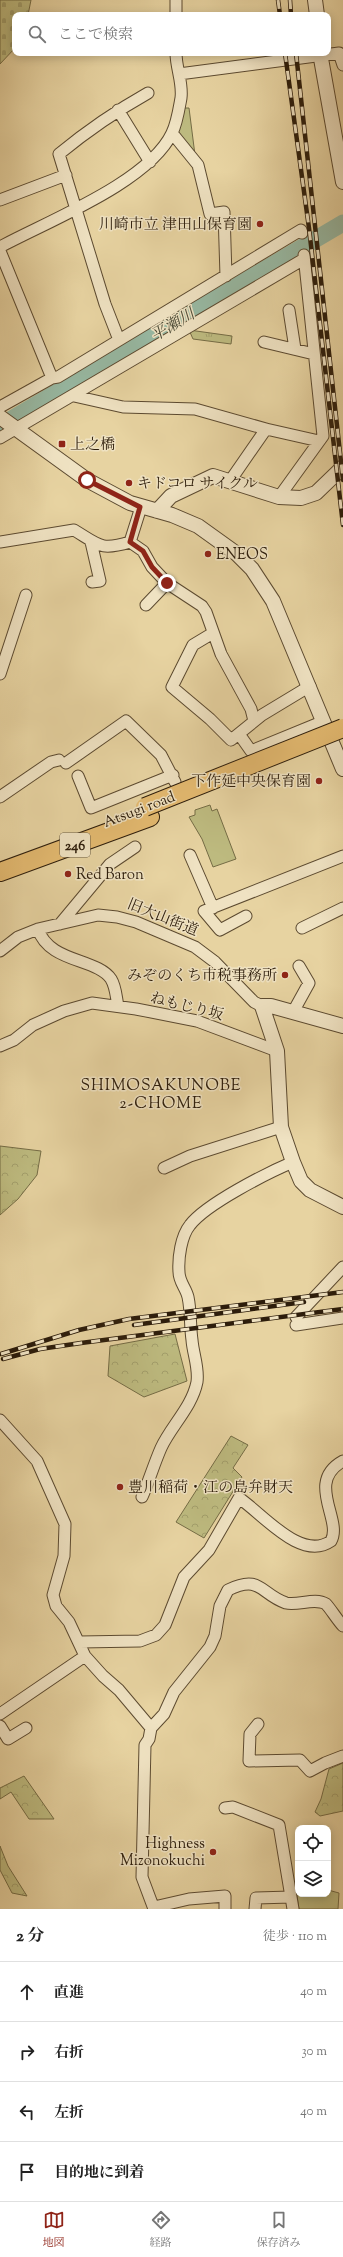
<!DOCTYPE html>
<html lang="ja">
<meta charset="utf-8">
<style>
:root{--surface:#fff;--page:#f6f6f6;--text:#222;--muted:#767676;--line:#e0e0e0;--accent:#8f2418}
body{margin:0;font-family:"Sorts Mill Goudy","Noto Serif JP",serif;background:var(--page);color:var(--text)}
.controls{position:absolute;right:12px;bottom:12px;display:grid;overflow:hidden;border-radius:8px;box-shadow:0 2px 10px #0003}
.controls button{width:36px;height:36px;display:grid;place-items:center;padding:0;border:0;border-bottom:1px solid var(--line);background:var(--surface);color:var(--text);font:20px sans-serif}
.stop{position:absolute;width:12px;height:12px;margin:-9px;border:3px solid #8f2418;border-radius:50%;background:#fff}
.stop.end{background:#8f2418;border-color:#fff;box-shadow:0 1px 4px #0008}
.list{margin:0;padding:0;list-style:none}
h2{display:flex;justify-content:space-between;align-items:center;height:52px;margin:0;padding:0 16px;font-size:17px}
h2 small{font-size:13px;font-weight:400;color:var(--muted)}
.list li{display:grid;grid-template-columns:26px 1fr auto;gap:12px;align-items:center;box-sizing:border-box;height:60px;padding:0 16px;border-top:1px solid var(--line)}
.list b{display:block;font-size:15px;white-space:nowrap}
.list em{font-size:13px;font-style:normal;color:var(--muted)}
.icon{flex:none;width:22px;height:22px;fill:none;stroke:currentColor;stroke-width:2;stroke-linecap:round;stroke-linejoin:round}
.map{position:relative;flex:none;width:343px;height:1909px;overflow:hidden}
.search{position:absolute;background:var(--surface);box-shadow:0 2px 10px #0003;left:12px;right:12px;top:12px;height:44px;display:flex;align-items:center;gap:10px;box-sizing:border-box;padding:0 14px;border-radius:8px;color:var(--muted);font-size:15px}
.sheet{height:292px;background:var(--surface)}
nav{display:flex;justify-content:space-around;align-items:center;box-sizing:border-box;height:56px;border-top:1px solid var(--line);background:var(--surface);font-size:11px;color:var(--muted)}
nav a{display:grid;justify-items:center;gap:2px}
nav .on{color:var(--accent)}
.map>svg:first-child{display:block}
.grass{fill:url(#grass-tufts);stroke:#756c45}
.forest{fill:url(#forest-crowns);stroke:#756c45}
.cemetery{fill:url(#cemetery-stones);stroke:#756c45}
.park{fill:#bdba7f;stroke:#756c45}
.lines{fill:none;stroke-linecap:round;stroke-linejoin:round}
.river{stroke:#97b8a2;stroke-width:17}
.minor-casing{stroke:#5c4a30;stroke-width:13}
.tertiary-casing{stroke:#5c4a30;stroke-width:16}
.trunk-casing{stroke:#2d1d0b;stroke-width:20}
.minor{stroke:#efe2c2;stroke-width:11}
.tertiary{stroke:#efe2c2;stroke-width:14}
.trunk{stroke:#e4ba70;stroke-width:18}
.rail-casing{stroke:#2d1d0b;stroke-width:4.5}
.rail{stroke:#efe2c2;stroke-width:3;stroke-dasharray:9;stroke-linecap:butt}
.trunk-bridge-casing{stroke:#2d1d0b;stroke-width:20;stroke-linecap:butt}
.trunk-bridge{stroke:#e4ba70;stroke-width:18}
.route{stroke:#8f2418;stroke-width:5}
.poi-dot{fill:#8f2418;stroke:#efe2c2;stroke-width:1.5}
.labels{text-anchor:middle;stroke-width:3;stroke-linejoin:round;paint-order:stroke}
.shield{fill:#efe2c2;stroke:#675842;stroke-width:1}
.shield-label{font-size:14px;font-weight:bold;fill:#2d1d0b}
.poi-label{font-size:15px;fill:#2d1d0b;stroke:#efe2c2;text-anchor:start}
.street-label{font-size:15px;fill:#2d1d0b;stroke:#efe2c2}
.water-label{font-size:16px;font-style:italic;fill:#4d4c38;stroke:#efe2c2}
.neighbourhood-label{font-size:16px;letter-spacing:1px;fill:#2d1d0b;stroke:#efe2c2}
</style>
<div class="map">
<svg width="343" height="1909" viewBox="0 0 343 1909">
<defs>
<pattern id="grass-tufts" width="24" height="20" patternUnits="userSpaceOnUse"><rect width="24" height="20" fill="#bdba7f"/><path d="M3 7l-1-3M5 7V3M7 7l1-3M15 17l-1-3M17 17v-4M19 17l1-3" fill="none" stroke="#a39f6c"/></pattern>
<pattern id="forest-crowns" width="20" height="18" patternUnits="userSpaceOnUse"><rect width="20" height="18" fill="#bdba7f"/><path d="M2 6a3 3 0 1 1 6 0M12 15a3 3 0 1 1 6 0" fill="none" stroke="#a39f6c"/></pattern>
<pattern id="cemetery-stones" width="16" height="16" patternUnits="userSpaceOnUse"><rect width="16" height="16" fill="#bdba7f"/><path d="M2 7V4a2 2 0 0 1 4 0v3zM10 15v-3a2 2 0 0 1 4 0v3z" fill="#a39f6c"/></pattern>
</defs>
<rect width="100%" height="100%" fill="#e7d3a1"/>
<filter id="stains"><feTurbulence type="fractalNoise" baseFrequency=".005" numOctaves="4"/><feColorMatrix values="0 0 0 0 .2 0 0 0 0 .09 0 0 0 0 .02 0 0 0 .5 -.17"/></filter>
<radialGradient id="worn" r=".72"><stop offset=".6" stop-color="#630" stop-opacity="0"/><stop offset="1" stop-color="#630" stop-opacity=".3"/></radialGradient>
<!-- grass -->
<path class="grass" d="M189 330 232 336 231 344 193 339Z"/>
<!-- forest -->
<path class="forest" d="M0 1146 41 1151 37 1175 18 1199 0 1215Z
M175 1334 187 1381 144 1397 108 1376 110 1346Z
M231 1436 248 1445 233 1468 242 1477 204 1538 176 1522Z
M343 1763V1811L320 1816 315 1812 321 1799 329 1769Z
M24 1776 54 1819H29L11 1792 0 1799V1788Z
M0 1846 8 1866 27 1896 12 1893 0 1870Z"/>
<!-- cemetery -->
<path class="cemetery" d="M0 0H31L28 15H15V48L0 64Z"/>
<!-- park -->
<path class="park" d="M184 108H189L195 155 177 135Z
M210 805 212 811 217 809 236 859 213 867 202 839 189 817 195 815V810Z
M295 1882H298V1894H328V1890L339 1893 338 1909H299Z"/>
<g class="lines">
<!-- river -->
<path class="river" d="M0 426 343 223"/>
<defs>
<path id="minor" d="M176 0V15
M179 74 339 53 343 65
M118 110 150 162
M172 133 198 165 210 214 224 212 226 276
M0 200 66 175
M0 247C48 221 149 182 172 133 177 123 179 109 181 98 183 83 176 68 176 53
M0 251 52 378
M289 310 295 349
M119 340 105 304 59 154C87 131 116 111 148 93
M264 342 314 354
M74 396 123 407 195 409 266 429 319 441
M0 407 52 378 58 377 301 230 302 233
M0 438 304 259
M230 481 266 429
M279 497 323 436 304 255
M0 542 74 530C99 545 100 551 130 542L143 551 152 567 167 583 202 606 206 612 221 654 251 709 254 721
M91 542 100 581 92 582
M130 542 141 507
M146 605 167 583
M213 633 193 645 172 687 210 719 231 740 262 715 310 686
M0 674 26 595
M239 734 251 751 324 721
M66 763 126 721 161 755 175 782
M78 776 91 808 173 775
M0 797 51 762 59 760
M190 855 213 908
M246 916 220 930 204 911 343 856
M60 924 110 864 135 847
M302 928 343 908
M38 929C49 963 97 958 111 979 116 987 116 997 118 1006
M0 951 18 937 38 929 98 915 117 917 136 922 195 947 215 962 254 1002 262 1006
M293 1012 309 983 299 966
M0 1046 14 1040 33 1025 64 1011 92 1003 136 1009 197 1021 277 1051
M164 1168 190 1156 281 1127
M296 1317 343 1267
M296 1325 343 1318
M0 1420 37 1461 65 1524 64 1556 53 1595 56 1606 69 1622 85 1656 103 1676 119 1690 151 1728
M142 1497C149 1481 154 1464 161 1448 171 1426 192 1407 197 1382 199 1367 193 1354 192 1340 190 1326 191 1311 188 1297 186 1288 179 1282 179 1272 178 1258 181 1236 190 1225 206 1204 267 1173 293 1162
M80 1642 140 1641 156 1635 165 1625 184 1577 209 1550 239 1498C263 1514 301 1562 331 1541 343 1520 305 1482 343 1461
M0 1714 85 1656
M258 1724 250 1734 249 1761 300 1760 310 1771 325 1763 343 1756
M0 1726 8 1739 26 1728
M225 1808 233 1807 279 1825 293 1909
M154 1907 189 1899 225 1896V1909
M154 1909 142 1877 145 1745 149 1739 151 1728 164 1714 174 1692 210 1647 215 1636 220 1606 228 1590C261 1574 260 1594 286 1603 298 1606 315 1597 326 1604 330 1608 338 1621 343 1626
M255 1909 256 1898 291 1897"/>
<path id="tertiary" d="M315 0 317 15
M320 53 343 182
M0 417 87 480 130 503 172 515 198 526 237 554 252 569 273 601 343 769
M157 511 171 496 213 476 279 497 301 498 316 493 343 467
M343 1026 271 1006H262L277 1051 281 1127 293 1162 301 1181 310 1190 343 1207"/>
<path id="trunk" d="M0 872 150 817"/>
</defs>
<!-- minor casing -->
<use href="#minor" class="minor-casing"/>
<!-- tertiary casing -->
<use href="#tertiary" class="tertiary-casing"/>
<!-- trunk casing -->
<use href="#trunk" class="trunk-casing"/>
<!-- minor -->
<use href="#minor" class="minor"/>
<!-- tertiary -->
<use href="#tertiary" class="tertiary"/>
<!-- trunk -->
<use href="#trunk" class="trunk"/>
<defs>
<path id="rail" d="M278 0 280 15
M290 0 291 15
M285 53 309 228 343 525
M296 53 343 480
M134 1325 304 1302
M1 1354 79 1330 129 1319 343 1292
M3 1359 40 1349 81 1343 343 1309"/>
</defs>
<!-- rail casing -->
<use href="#rail" class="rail-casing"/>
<!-- rail -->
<use href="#rail" class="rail"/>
<defs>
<path id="trunk-bridge" d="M145 807 343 728"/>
</defs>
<!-- trunk-bridge casing -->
<use href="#trunk-bridge" class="trunk-bridge-casing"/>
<!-- trunk-bridge -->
<use href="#trunk-bridge" class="trunk-bridge"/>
</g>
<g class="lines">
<!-- route -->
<path class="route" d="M87 480 140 507 130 542 143 551 152 567 167 583"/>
</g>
<!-- markers -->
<g class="poi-dot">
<circle cx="260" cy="224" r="4"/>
<rect x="58" y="440" width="8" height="8" rx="2"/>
<circle cx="129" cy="483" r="4"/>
<circle cx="208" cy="554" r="4"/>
<circle cx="319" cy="781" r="4"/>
<circle cx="68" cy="874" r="4"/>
<circle cx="285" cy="975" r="4"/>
<circle cx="120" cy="1487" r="4"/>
<circle cx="213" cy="1852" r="4"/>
</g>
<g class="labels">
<!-- shield labels -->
<rect class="shield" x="60" y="833" width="30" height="24" rx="3"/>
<g class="shield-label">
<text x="75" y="850">246</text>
</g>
<!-- poi labels -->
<g class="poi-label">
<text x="252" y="229" text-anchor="end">川崎市立 津田山保育園</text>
<text x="70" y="449">上之橋</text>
<text x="137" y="488">キドコロ サイクル</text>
<text x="216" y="559">ENEOS</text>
<text x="311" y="786" text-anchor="end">下作延中央保育園</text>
<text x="76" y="879">Red Baron</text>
<text x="277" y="980" text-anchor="end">みぞのくち市税事務所</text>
<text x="128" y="1492">豊川稲荷・江の島弁財天</text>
<text x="205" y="1848" text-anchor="end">Highness<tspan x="205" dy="17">Mizonokuchi</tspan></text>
</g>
<!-- street labels -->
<g class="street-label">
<text transform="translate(139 809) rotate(-21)" y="5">Atsugi road</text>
<text transform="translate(163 917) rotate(22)" y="5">旧大山街道</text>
<text transform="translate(187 1006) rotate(14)" y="5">ねもじり坂</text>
</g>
<!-- water labels -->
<g class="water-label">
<text transform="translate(172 324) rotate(-31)" y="6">平瀬川</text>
</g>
<!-- neighbourhood labels -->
<g class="neighbourhood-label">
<text x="161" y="1090">SHIMOSAKUNOBE<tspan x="161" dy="18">2-CHOME</tspan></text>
</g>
</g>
<rect width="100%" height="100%" filter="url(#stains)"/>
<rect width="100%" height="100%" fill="url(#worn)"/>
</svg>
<div class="controls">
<button><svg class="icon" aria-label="locate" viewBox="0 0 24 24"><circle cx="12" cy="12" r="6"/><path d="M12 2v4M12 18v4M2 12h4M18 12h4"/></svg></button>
<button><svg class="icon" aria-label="layers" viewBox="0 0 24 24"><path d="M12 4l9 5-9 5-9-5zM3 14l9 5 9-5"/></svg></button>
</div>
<div class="stop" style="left:87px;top:480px"></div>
<div class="stop end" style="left:167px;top:583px"></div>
<div class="search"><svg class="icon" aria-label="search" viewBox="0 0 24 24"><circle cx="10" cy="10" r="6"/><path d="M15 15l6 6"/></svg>ここで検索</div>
</div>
<section class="sheet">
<h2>2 分<small>徒歩 · 110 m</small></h2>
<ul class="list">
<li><svg class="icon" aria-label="ahead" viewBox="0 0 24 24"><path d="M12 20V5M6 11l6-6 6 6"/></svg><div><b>直進</b></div><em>40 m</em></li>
<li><svg class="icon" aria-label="right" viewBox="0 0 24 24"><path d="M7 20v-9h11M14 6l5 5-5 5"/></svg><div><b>右折</b></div><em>30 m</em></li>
<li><svg class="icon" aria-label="left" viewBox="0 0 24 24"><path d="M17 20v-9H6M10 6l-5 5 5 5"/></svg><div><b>左折</b></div><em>40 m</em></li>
<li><svg class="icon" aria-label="arrive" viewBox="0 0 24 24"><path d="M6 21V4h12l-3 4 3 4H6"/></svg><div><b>目的地に到着</b></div></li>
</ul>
</section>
<nav>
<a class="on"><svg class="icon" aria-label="map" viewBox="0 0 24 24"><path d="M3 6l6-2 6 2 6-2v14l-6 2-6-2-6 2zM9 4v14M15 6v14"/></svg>地図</a>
<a><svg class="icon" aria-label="directions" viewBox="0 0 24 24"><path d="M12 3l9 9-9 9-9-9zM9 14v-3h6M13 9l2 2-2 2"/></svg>経路</a>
<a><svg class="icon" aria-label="saved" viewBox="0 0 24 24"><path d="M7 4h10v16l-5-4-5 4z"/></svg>保存済み</a>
</nav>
